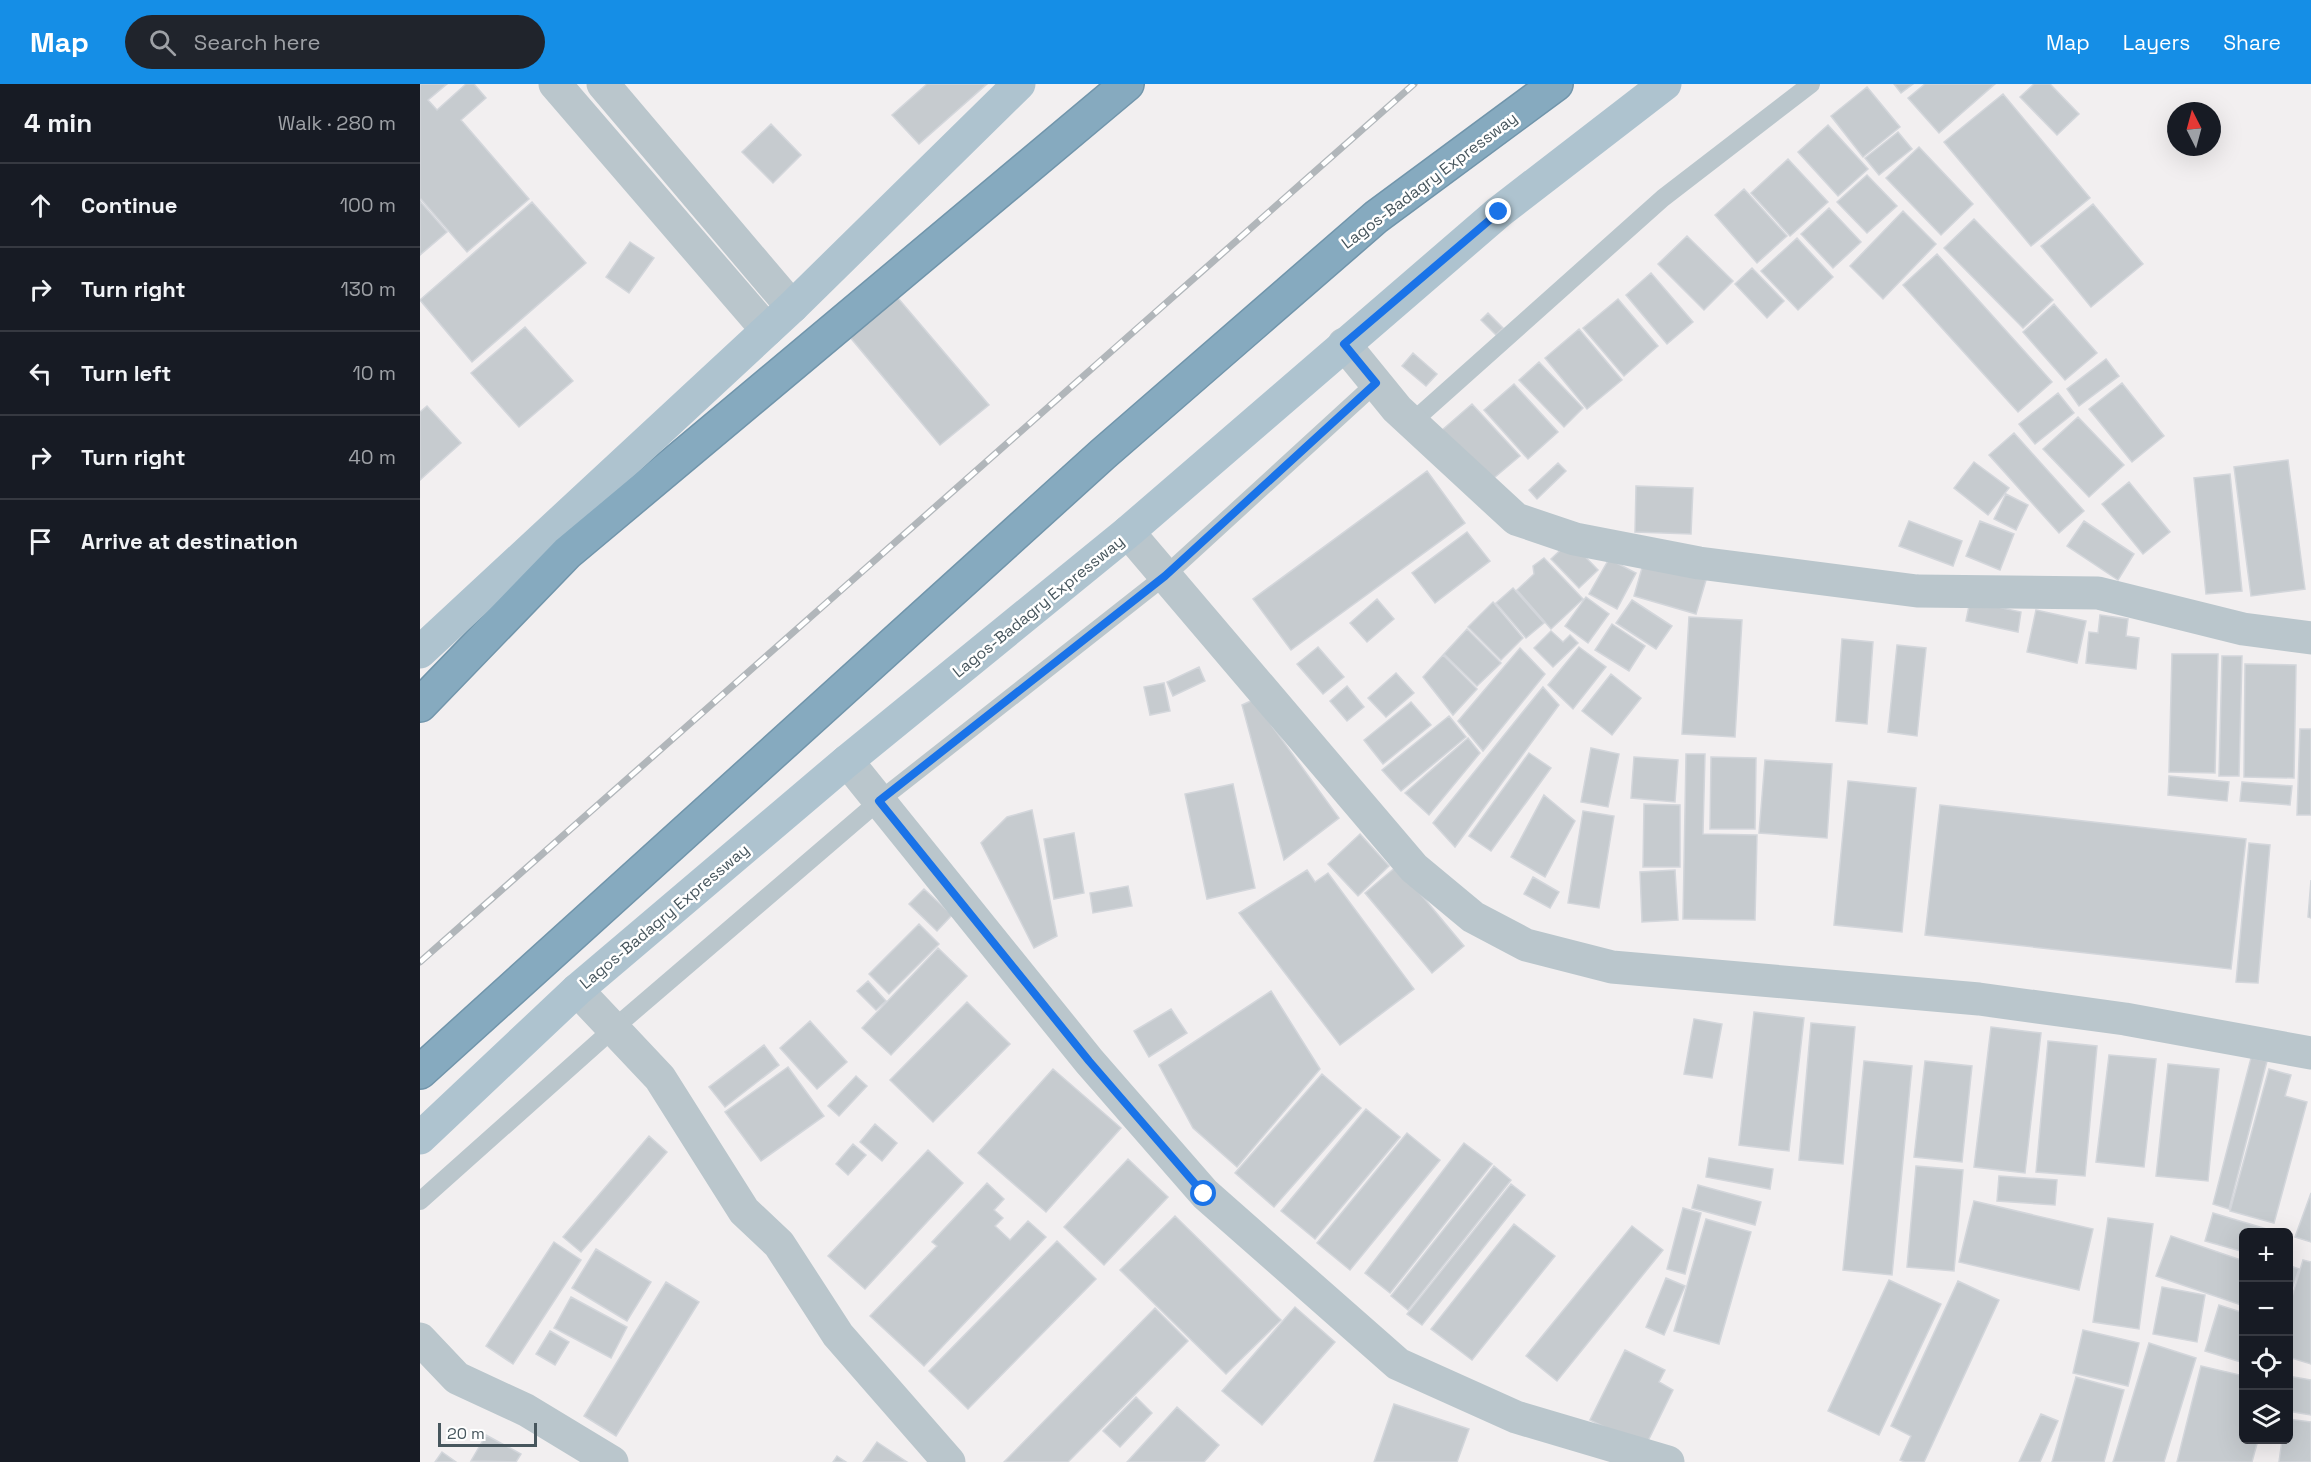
<!DOCTYPE html>
<meta charset="utf-8">
<style>
:root{--surface:#171b24;--page:#20242c;--text:#f1f3f6;--muted:#9ea1a6;--line:#363941;--accent:#158ee6}
body{margin:0;font-family:"Space Grotesk",sans-serif;background:var(--page);color:var(--text)}
.controls{position:absolute;right:18px;bottom:18px;display:grid;overflow:hidden;border-radius:9px;box-shadow:0 6px 24px #0002}
.controls button{width:54px;height:54px;display:grid;place-items:center;padding:0;border:0;border-bottom:2px solid var(--line);background:var(--surface);color:var(--text);font:30px sans-serif}
.compass{position:absolute;left:1747px;top:18px;width:54px;height:54px;border-radius:50%;background:var(--surface);box-shadow:0 6px 24px #0002;rotate:354deg}
.scale{position:absolute;left:18px;bottom:15px;width:99px;box-sizing:border-box;padding-left:6px;border:3px solid #47565d;border-top:0;font-size:16px;line-height:21px;white-space:nowrap;color:#47565d;-webkit-text-stroke:4px #fff;paint-order:stroke}
.stop{position:absolute;width:18px;height:18px;margin:-14px;border:4px solid #1a73e8;border-radius:50%;background:#fff}
.stop.end{background:#1a73e8;border-color:#fff;box-shadow:0 2px 6px #0008}
.list{margin:0;padding:0;list-style:none}
h2{display:flex;justify-content:space-between;align-items:center;height:78px;margin:0;padding:0 24px;font-size:26px}
h2 small{font-size:20px;font-weight:400;color:var(--muted)}
.list li{display:grid;grid-template-columns:39px 1fr auto;gap:18px;align-items:center;box-sizing:border-box;height:84px;padding:0 24px;border-top:2px solid var(--line)}
.list b{display:block;font-size:22px;white-space:nowrap}
.list em{font-size:20px;font-style:normal;color:var(--muted)}
.icon{flex:none;width:33px;height:33px;fill:none;stroke:currentColor;stroke-width:2;stroke-linecap:round;stroke-linejoin:round}
.map{position:relative;flex:none;width:1891px;height:1378px;overflow:hidden}
header{display:flex;align-items:center;gap:36px;box-sizing:border-box;height:84px;padding:0 30px;background:var(--accent);color:#fff}
header strong{font-size:28px}
nav{display:flex;gap:33px;margin-inline-start:auto;font-size:21px}
.search{width:420px;height:54px;background:var(--page);display:flex;align-items:center;gap:15px;box-sizing:border-box;padding:0 21px;border-radius:33px;color:var(--muted);font-size:22px}
main{display:flex}
aside{flex:1;background:var(--surface)}
.map>svg:first-child{display:block}
.building{fill:#c6cbcf;stroke:#d3d6db;stroke-width:1.5}
.lines{fill:none;stroke-linecap:round;stroke-linejoin:round}
.highway-casing{stroke:#7195ab;stroke-width:36}
.lane{stroke:#bac6cc;stroke-width:18}
.street{stroke:#bac6cc;stroke-width:33}
.primary{stroke:#aec3cf;stroke-width:33}
.highway{stroke:#86aabf;stroke-width:33}
.rail-casing{stroke:#b1b6ba;stroke-width:7}
.rail{stroke:#fff;stroke-width:4.5;stroke-dasharray:14;stroke-linecap:butt}
.route{stroke:#1a73e8;stroke-width:8}
.labels{text-anchor:middle;stroke-width:5;stroke-linejoin:round;paint-order:stroke}
.street-label{font-size:16px;fill:#47565d;stroke:#fff}
</style>
<header>
<strong>Map</strong>
<div class="search"><svg class="icon" aria-label="search" viewBox="0 0 24 24"><circle cx="10" cy="10" r="6"/><path d="M15 15l6 6"/></svg>Search here</div>
<nav><a>Map</a><a>Layers</a><a>Share</a></nav>
</header>
<main>
<aside>
<h2>4 min<small>Walk · 280 m</small></h2>
<ul class="list">
<li><svg class="icon" aria-label="ahead" viewBox="0 0 24 24"><path d="M12 20V5M6 11l6-6 6 6"/></svg><div><b>Continue</b></div><em>100 m</em></li>
<li><svg class="icon" aria-label="right" viewBox="0 0 24 24"><path d="M7 20v-9h11M14 6l5 5-5 5"/></svg><div><b>Turn right</b></div><em>130 m</em></li>
<li><svg class="icon" aria-label="left" viewBox="0 0 24 24"><path d="M17 20v-9H6M10 6l-5 5 5 5"/></svg><div><b>Turn left</b></div><em>10 m</em></li>
<li><svg class="icon" aria-label="right" viewBox="0 0 24 24"><path d="M7 20v-9h11M14 6l5 5-5 5"/></svg><div><b>Turn right</b></div><em>40 m</em></li>
<li><svg class="icon" aria-label="arrive" viewBox="0 0 24 24"><path d="M6 21V4h12l-3 4 3 4H6"/></svg><div><b>Arrive at destination</b></div></li>
</ul>
</aside>
<div class="map">
<svg width="1891" height="1378" viewBox="0 0 1891 1378">
<rect width="100%" height="100%" fill="#f2eff0"/>
<!-- building -->
<path class="building" d="M0 0H27L8 16 17 26 46 0H54L66 14 41 36 109 115 47 168 0 114Z
M507 0H567L499 60 472 31Z
M1474 0H1493L1481 9Z
M1505 0H1575L1519 49 1488 14Z
M1614 0H1630L1659 30 1637 51 1600 13Z
M1447 3 1480 43 1443 73 1411 32Z
M1583 10 1670 114 1611 162 1524 58Z
M351 40 381 71 353 99 322 68Z
M1408 41 1448 85 1418 112 1378 68Z
M1478 48 1492 65 1459 91 1445 74Z
M1499 63 1553 120 1521 151 1466 94Z
M1368 75 1408 118 1370 152 1331 109Z
M1447 91 1477 122 1447 149 1417 118Z
M1324 105 1367 152 1337 179 1295 131Z
M0 117 27 148 0 171Z
M112 118 166 179 52 278 0 216Z
M1673 120 1723 180 1671 223 1621 162Z
M1409 124 1441 158 1413 184 1381 150Z
M1483 127 1516 160 1463 215 1430 182Z
M1554 135 1633 216 1603 244 1524 164Z
M1267 152 1313 197 1284 226 1238 180Z
M1377 154 1413 193 1378 226 1341 187Z
M210 158 234 174 209 209 186 193Z
M1517 170 1632 298 1598 328 1483 201Z
M1332 184 1364 217 1347 234 1315 200Z
M1231 189 1273 238 1247 260 1206 211Z
M466 200 569 321 520 361 419 240Z
M1198 215 1238 262 1204 292 1163 244Z
M1634 220 1677 269 1645 296 1603 248Z
M1068 229 1083 244 1076 251 1061 236Z
M105 243 153 297 99 343 51 289Z
M1159 245 1202 296 1167 325 1125 274Z
M993 269 1017 290 1006 302 982 282Z
M1686 275 1699 292 1659 322 1647 305Z
M1119 278 1163 324 1144 343 1099 296Z
M1702 299 1744 352 1712 378 1669 325Z
M1094 300 1138 348 1108 375 1064 326Z
M1638 309 1654 329 1615 360 1599 340Z
M1052 320 1100 372 1068 399 1021 347Z
M7 322 41 359 0 396V328Z
M1658 333 1704 381 1669 413 1623 365Z
M1594 349 1664 427 1639 449 1569 371Z
M1868 376 1885 505 1831 512 1814 383Z
M1554 378 1589 404 1568 431 1534 404Z
M1138 379 1146 387 1117 415 1109 406Z
M1007 387 1045 439 871 566 833 515Z
M1810 390 1822 507 1786 510 1774 394Z
M1709 398 1750 448 1723 470 1682 420Z
M1216 402 1273 404 1271 450 1215 448Z
M1586 410 1608 421 1596 446 1574 435Z
M1489 437 1542 457 1533 482 1479 462Z
M1560 437 1594 450 1580 486 1546 472Z
M1664 437 1714 470 1698 496 1647 462Z
M1047 448 1070 477 1015 519 992 489Z
M1150 457 1178 486 1159 504 1131 475Z
M1124 474 1163 515 1131 545 1097 506 1114 490 1113 482Z
M1189 475 1216 489 1197 525 1169 510Z
M1224 477 1286 496 1276 530 1214 512Z
M1093 504 1124 539 1106 554 1076 519Z
M1166 513 1189 530 1168 559 1145 542Z
M957 515 974 535 947 558 930 539Z
M1212 516 1252 542 1236 565 1196 539Z
M1550 517 1601 528 1598 548 1546 537Z
M1073 518 1103 554 1081 576 1048 543Z
M1616 526 1666 537 1657 579 1607 568Z
M1680 531 1708 535 1706 552 1719 554 1716 585 1666 579 1669 548 1678 549Z
M1269 533 1322 536 1315 653 1262 650Z
M1192 540 1225 562 1209 587 1175 566Z
M1047 545 1081 579 1057 602 1024 570Z
M1131 547 1143 558 1150 551 1158 559 1133 583 1114 564Z
M1422 555 1453 558 1447 640 1416 637Z
M1477 561 1506 564 1497 652 1468 648Z
M898 563 924 593 903 610 877 580Z
M1159 563 1186 583 1153 625 1128 601Z
M1100 564 1125 590 1063 667 1038 637Z
M1752 570H1798L1795 689 1749 688Z
M1023 571 1057 605 1033 631 1003 593Z
M1802 572H1822L1819 692H1799Z
M1825 580 1876 581 1874 694 1824 693Z
M779 583 785 597 753 612 747 598Z
M976 589 994 609 966 633 948 614Z
M1191 590 1221 614 1192 651 1162 627Z
M744 599 750 627 730 631 724 603Z
M927 602 944 623 927 637 910 617Z
M1123 603 1139 621 1035 763 1013 739Z
M833 616 919 734 864 776 822 621Z
M991 618 1011 641 963 680 944 656Z
M1029 632 1046 653 981 707 962 686Z
M1880 645H1891V731H1877Z
M1048 654 1060 669 1009 731 985 709Z
M1171 664 1199 670 1188 723 1161 718Z
M1109 669 1131 684 1071 767 1049 752Z
M1266 670H1285L1283 750 1337 751 1335 836 1263 835Z
M1214 673 1258 676 1255 718 1211 714Z
M1291 673 1336 674 1335 745H1290Z
M1345 676 1412 680 1407 754 1339 749Z
M1749 692 1809 698 1807 717 1748 711Z
M1428 697 1496 704 1482 848 1414 841Z
M1822 698 1872 702 1870 721 1820 717Z
M813 700 835 804 787 815 765 710Z
M1124 711 1155 737 1125 793 1091 773Z
M1224 720 1260 721V783H1223Z
M1520 721 1826 755 1811 885 1505 851Z
M612 726 637 852 614 864 561 759 587 733Z
M1163 727 1194 732 1179 824 1148 819Z
M654 749 664 809 634 815 624 755Z
M940 750 969 782 938 812 908 780Z
M1829 759 1850 761 1838 899 1816 898Z
M977 782 1044 862 1012 889 945 809Z
M887 786 895 798 908 789 994 905 920 961 819 829Z
M1255 786 1258 836 1222 838 1220 788Z
M1113 793 1139 808 1130 824 1104 810Z
M1891 796V834L1888 833Z
M708 802 712 822 673 829 670 809Z
M504 805 532 831 517 847 489 820Z
M499 840 519 860 469 910 449 890Z
M518 864 547 892 471 971 442 944Z
M448 897 466 917 456 926 437 907Z
M851 907 900 985 817 1083 773 1044 739 981Z
M547 918 590 960 513 1038 470 996Z
M751 925 767 949 729 973 714 947Z
M1334 928 1384 934 1369 1067 1319 1061Z
M1274 935 1302 940 1292 994 1264 990Z
M390 937 427 978 397 1005 360 964Z
M1391 939 1435 943 1423 1080 1379 1076Z
M1571 943 1621 949 1605 1089 1554 1083Z
M1628 957 1677 962 1665 1092 1616 1088Z
M344 961 359 981 305 1023 289 1003Z
M1689 971 1736 975 1724 1083 1676 1078Z
M1831 974 1847 977 1809 1125 1793 1120Z
M1444 977 1492 982 1472 1191 1423 1186Z
M1505 977 1552 982 1542 1078 1494 1073Z
M1748 980 1799 985 1788 1097 1736 1092Z
M368 983 404 1032 341 1077 305 1028Z
M633 985 701 1044 626 1128 558 1069Z
M1849 985 1871 991 1865 1012 1887 1018 1854 1139 1810 1127Z
M902 990 941 1024 854 1123 815 1089Z
M436 992 447 1002 419 1032 408 1022Z
M946 1025 980 1053 895 1155 861 1127Z
M455 1040 477 1059 462 1077 440 1058Z
M987 1049 1020 1076 930 1186 897 1159Z
M229 1052 247 1068 161 1168 143 1153Z
M1044 1059 1072 1080 970 1209 945 1189Z
M433 1060 446 1071 428 1091 416 1080Z
M508 1066 543 1099 445 1205 408 1172Z
M1289 1074 1353 1085 1350 1105 1286 1093Z
M708 1075 748 1113 684 1181 644 1143Z
M1074 1082 1091 1096 988 1226 971 1212Z
M1496 1082 1543 1086 1534 1187 1487 1183Z
M1579 1092 1637 1096 1635 1121 1577 1117Z
M567 1099 584 1115 574 1126 583 1134 575 1142 590 1156 608 1137 626 1153 504 1282 450 1232 517 1162 512 1158Z
M1091 1100 1105 1111 1002 1241 987 1230Z
M1278 1101 1341 1118 1335 1141 1272 1124Z
M1891 1109V1158L1875 1153Z
M1554 1117 1673 1145 1659 1206 1539 1178Z
M1263 1124 1281 1129 1265 1190 1247 1185Z
M1793 1129 1850 1146 1849 1148H1824V1168L1785 1157Z
M755 1132 861 1236 806 1290 700 1186Z
M1688 1134 1733 1140 1719 1245 1673 1238Z
M1286 1135 1331 1148 1299 1260 1254 1247Z
M1094 1140 1135 1172 1052 1276 1011 1245Z
M1212 1142 1243 1166 1137 1297 1106 1272Z
M1751 1152 1824 1177V1222L1736 1192Z
M637 1157 676 1195 548 1325 509 1287Z
M134 1158 161 1176 93 1280 66 1262Z
M176 1165 231 1198 207 1237 152 1204Z
M1883 1176 1891 1178V1280L1868 1273V1226Z
M1868 1181 1879 1185 1868 1217Z
M1246 1194 1265 1202 1244 1251 1226 1243Z
M1469 1196 1521 1220 1459 1351 1408 1327Z
M1538 1197 1579 1216 1504 1378H1485L1480 1376 1491 1352 1471 1342Z
M246 1198 279 1218 196 1352 164 1332Z
M1742 1203 1785 1211 1777 1258 1733 1250Z
M151 1213 207 1243 191 1274 134 1244Z
M1799 1221 1824 1229V1279L1785 1267Z
M875 1223 915 1258 842 1341 802 1307Z
M735 1224 768 1257 648 1378H584Z
M1663 1246 1719 1259 1708 1302 1653 1289Z
M130 1247 149 1258 135 1281 116 1270Z
M1729 1259 1776 1274 1744 1378H1693Z
M1205 1266 1245 1286 1239 1298 1253 1306 1225 1363 1170 1336Z
M1781 1282 1824 1292V1356H1838L1832 1378H1757Z
M1868 1292 1891 1296V1331L1868 1327Z
M1656 1293 1704 1306 1684 1378H1632Z
M716 1313 732 1329 700 1363 683 1347Z
M974 1320 1049 1345 1037 1378H954Z
M757 1323 799 1361 784 1378H707Z
M1621 1330 1638 1337 1620 1378H1599Z
M1868 1335 1891 1338V1378H1859L1862 1356H1868Z
M66 1351 101 1370 96 1378 51 1377Z
M457 1358 487 1378H443Z
M22 1368 36 1378H15Z
M417 1372 426 1378H413Z"/>
<g class="lines">
<defs>
<path id="highway" d="M0 621 147 469 707 0
M0 988 683 370 956 133 1136 0"/>
</defs>
<!-- highway casing -->
<use href="#highway" class="highway-casing"/>
<!-- lane -->
<path class="lane" d="M991 339 1243 114 1391 0
M0 1117 193 945 459 717 745 492 956 299"/>
<!-- street -->
<path class="street" d="M135 0 347 246
M183 0 372 223
M924 260 977 325 1096 435 1155 455 1279 479 1497 507 1678 509 1823 545 1891 554
M708 448 994 784 1053 833 1106 861 1192 883 1559 915 1705 935 1891 969
M427 677 669 977 785 1110 978 1280 1096 1333 1248 1378
M157 906 240 994 324 1127 359 1160 418 1251 529 1378
M0 1255 37 1294 106 1326 192 1378"/>
<!-- primary -->
<path class="primary" d="M0 568 372 223 599 0
M0 1054 157 906 427 677 708 448 1079 128 1245 0"/>
<!-- highway -->
<use href="#highway" class="highway"/>
<defs>
<path id="rail" d="M0 878 994 0"/>
</defs>
<!-- rail casing -->
<use href="#rail" class="rail-casing"/>
<!-- rail -->
<use href="#rail" class="rail"/>
</g>
<g class="lines">
<!-- route -->
<path class="route" d="M784 1110 669 977 459 717 745 492 956 299 924 260 1079 128"/>
</g>
<g class="labels">
<!-- street labels -->
<g class="street-label">
<text transform="translate(1009 96) rotate(-37)" y="6">Lagos-Badagry Expressway</text>
<text transform="translate(618 522) rotate(-39)" y="6">Lagos-Badagry Expressway</text>
<text transform="translate(244 832) rotate(-40)" y="6">Lagos-Badagry Expressway</text>
</g>
</g>
</svg>
<div class="controls">
<button>+</button>
<button>−</button>
<button><svg class="icon" aria-label="locate" viewBox="0 0 24 24"><circle cx="12" cy="12" r="6"/><path d="M12 2v4M12 18v4M2 12h4M18 12h4"/></svg></button>
<button><svg class="icon" aria-label="layers" viewBox="0 0 24 24"><path d="M12 4l9 5-9 5-9-5zM3 14l9 5 9-5"/></svg></button>
</div>
<svg class="compass" viewBox="-18 -18 36 36"><path d="M0-13l5 13h-10z" fill="#e53935"/><path d="M0 13l5-13h-10z" fill="#9ea1a6"/></svg>
<div class="scale">20 m</div>
<div class="stop" style="left:784px;top:1110px"></div>
<div class="stop end" style="left:1079px;top:128px"></div>
</div>
</main>
